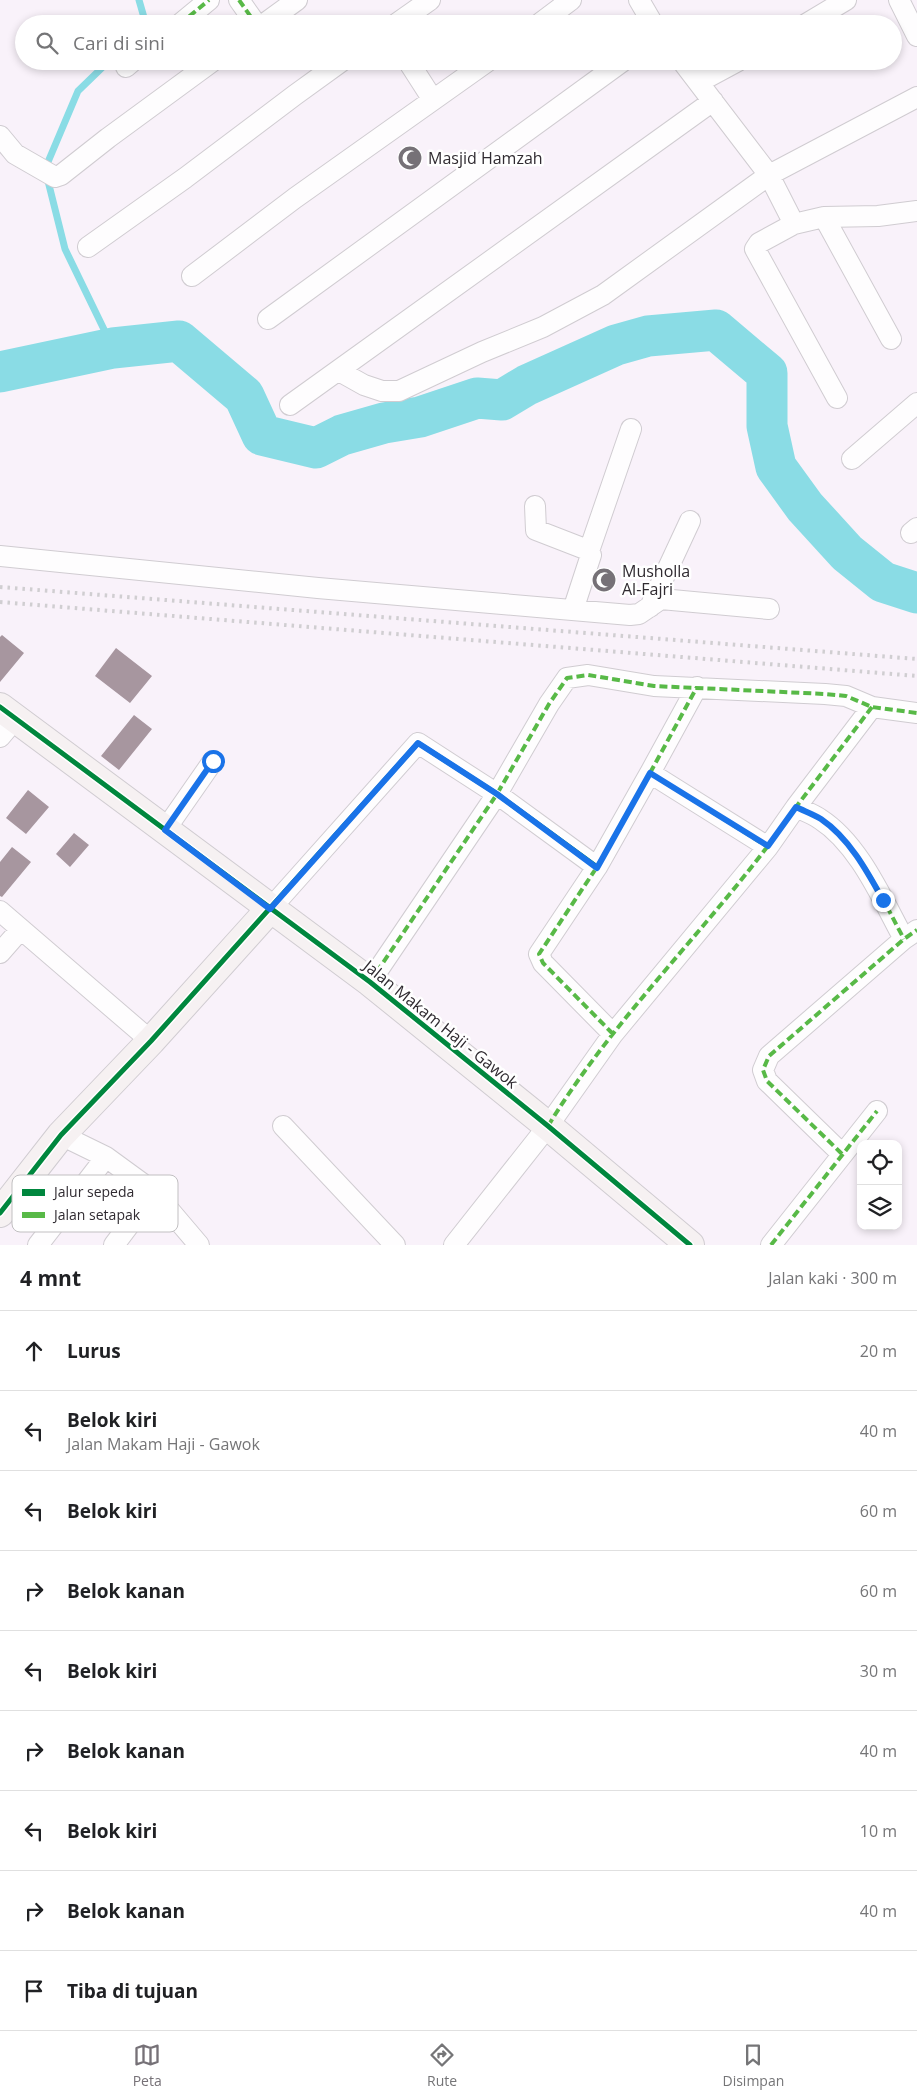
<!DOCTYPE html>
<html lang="id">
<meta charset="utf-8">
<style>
:root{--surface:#fff;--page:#f2f2f2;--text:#202124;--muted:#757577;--line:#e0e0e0;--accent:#767177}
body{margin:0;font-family:"Open Sans",sans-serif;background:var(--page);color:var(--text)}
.controls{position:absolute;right:15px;bottom:15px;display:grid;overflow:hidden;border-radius:10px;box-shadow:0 2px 8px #0003}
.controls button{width:45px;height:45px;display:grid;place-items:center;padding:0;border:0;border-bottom:1px solid var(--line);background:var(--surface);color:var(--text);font:25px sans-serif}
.stop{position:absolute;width:15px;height:15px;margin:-11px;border:4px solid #1a73e8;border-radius:50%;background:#fff}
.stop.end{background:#1a73e8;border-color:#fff;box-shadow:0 1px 5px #0008}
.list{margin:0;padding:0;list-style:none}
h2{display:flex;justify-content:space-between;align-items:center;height:65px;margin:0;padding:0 20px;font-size:21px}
h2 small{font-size:16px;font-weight:400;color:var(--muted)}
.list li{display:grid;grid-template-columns:32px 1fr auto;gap:15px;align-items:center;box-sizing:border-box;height:80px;padding:0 20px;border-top:1px solid var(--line)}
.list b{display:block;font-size:19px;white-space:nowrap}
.list p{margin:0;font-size:16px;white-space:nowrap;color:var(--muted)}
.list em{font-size:16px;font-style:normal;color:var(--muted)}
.icon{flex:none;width:28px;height:28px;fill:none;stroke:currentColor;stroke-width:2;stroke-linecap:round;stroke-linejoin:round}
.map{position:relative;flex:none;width:917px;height:1245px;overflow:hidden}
.search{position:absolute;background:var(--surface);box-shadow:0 2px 8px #0003;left:15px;right:15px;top:15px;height:55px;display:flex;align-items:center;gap:12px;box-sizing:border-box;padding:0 18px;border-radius:28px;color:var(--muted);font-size:19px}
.sheet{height:785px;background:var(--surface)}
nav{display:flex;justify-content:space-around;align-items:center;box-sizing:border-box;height:70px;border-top:1px solid var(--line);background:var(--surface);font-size:14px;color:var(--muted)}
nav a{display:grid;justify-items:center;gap:2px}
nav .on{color:var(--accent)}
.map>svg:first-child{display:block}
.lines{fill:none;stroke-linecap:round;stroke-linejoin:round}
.stream{stroke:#8adce5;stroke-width:7}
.river{stroke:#8adce5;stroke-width:41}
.building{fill:#a7969f}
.street-casing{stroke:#d0ccd1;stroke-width:22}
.secondary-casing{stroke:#d0ccd1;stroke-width:30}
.street{stroke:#fefdfe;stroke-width:20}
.secondary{stroke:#f6f1f2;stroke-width:28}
.rail{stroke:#d0ced1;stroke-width:4;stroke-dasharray:2.5 5;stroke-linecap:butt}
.quiet{stroke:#58b947;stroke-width:4;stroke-dasharray:8 4;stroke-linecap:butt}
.cycleway-casing{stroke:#fff;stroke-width:8}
.cycleway{stroke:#00873e;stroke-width:5}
.route{stroke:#1a73e8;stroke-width:6}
.labels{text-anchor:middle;stroke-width:5;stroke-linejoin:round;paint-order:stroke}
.poi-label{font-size:16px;fill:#302b31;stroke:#fff;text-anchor:start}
.street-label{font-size:16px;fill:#302b31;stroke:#fff}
.key{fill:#fff;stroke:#c1bfc1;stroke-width:1}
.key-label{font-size:14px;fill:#302b31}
</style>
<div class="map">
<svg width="917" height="1245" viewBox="0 0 917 1245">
<rect width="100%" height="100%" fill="#f9f2fa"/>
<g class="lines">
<!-- stream -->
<path class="stream" d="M139 0 145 21 143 24
M109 61 78 91 45 169 65 249 113 348"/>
<!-- river -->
<path class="river" d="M0 372 113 348 179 341 244 396 262 435 316 448 342 435 384 423 420 417 477 398 502 400 527 385 616 345 648 336 716 330 767 373V426L776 467 805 507 847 553 883 582 917 593"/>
</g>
<!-- building -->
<path class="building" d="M2 635 24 653 0 682V637Z
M116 648 152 676 130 703 95 676Z
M134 715 152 729 119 770 101 756Z
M28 790 49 807 26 834 6 818Z
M74 833 89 845 70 867 56 854Z
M12 847 31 862 2 897 0 896V862Z"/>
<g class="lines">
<defs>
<path id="street" d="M239 0 256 24
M639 0 653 24
M899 0 917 36
M180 24 209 0
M264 24 297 0
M396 24 430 0
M539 24 571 0
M806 24 846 0
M408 61 433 100
M682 61 769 175 794 224 824 217 878 216 917 211
M126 67 133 61
M699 82 738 61
M0 136 15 154 55 177 61 175 108 138 213 61
M824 217 891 339
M794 224 759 243 755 249 837 398
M88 247 185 178 295 95 342 61
M192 276 295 198 488 61
M268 319 623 61
M339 371 364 385 382 391H399L482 352 543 327 603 295 769 175 917 97
M290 405 713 101
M852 459 917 403
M535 506 536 530 585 549 591 555 573 610
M911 533 917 528
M589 551 631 429
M0 556 318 588 630 615 639 614 661 599 769 609
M650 607 690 521
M872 707 796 807C804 811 813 814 820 819 859 844 882 899 904 939
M0 737 16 718
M650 773 697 687
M165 830 213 761
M270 909 418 743 497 794 597 867
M0 911 151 1041
M0 953 21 929
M370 982 497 794 549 704 567 678 588 675 654 686 825 694 846 696 872 707 917 713
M613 1034 543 963 539 954 597 867 650 773 768 847
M283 1126 395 1245
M61 1135 106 1157 154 1192 199 1245
M842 1154 767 1081 763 1070 769 1056 904 939 917 930
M38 1245 106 1157
M114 1245 154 1192
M454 1245 548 1126 613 1034 768 847 796 807
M771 1245 877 1111"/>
<path id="secondary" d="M0 707 370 982 548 1126 690 1245
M0 1213 61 1135 151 1041 270 909"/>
</defs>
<!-- street casing -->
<use href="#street" class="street-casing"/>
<!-- secondary casing -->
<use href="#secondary" class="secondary-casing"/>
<!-- street -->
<use href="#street" class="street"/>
<!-- secondary -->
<use href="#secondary" class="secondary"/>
<!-- rail -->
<path class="rail" d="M0 587 917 659
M0 602 917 676"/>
<!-- quiet -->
<path class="quiet" d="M239 0 256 24
M180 24 209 0
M126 67 133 61
M872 707 796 807C804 811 813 814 820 819 859 844 882 899 904 939
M650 773 697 687
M370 982 497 794 549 704 567 678 588 675 654 686 825 694 846 696 872 707 917 713
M613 1034 543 963 539 954 597 867 650 773 768 847
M548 1126C618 1011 720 918 796 807
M842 1154 767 1081 763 1070 769 1056 904 939 917 930
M771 1245 877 1111"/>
<defs>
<path id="cycleway" d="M0 707 370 982 548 1126 690 1245
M0 1213 61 1135 151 1041 418 743 497 794 597 867"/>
</defs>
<!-- cycleway casing -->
<use href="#cycleway" class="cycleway-casing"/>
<!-- cycleway -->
<use href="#cycleway" class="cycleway"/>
</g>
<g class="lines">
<!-- route -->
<path class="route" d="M213 761 165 830 270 909 418 743 497 794 597 868 650 773 768 846 796 807C804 811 813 814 821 819 849 838 867 871 883 900"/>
</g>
<!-- icons -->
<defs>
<symbol id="mosque-disc" viewBox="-11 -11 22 22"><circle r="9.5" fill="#767177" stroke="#fff"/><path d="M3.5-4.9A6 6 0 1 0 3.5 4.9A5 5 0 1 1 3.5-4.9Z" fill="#fff"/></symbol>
</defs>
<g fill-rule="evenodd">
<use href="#mosque-disc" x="396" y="144" width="28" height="28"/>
<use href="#mosque-disc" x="590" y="566" width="28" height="28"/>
</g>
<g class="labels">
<!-- poi labels -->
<g class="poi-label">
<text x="428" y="164">Masjid Hamzah</text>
<text x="622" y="577">Musholla<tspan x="622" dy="18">Al-Fajri</tspan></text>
</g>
<!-- street labels -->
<g class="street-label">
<text transform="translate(441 1024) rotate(39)" y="6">Jalan Makam Haji - Gawok</text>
</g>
</g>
<!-- legend -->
<rect x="12" y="1175" width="166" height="57" rx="8" class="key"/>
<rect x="22" y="1189" width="23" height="7" fill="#00873e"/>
<rect x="22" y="1212" width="23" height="6" fill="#58b947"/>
<g class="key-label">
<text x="54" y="1197">Jalur sepeda</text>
<text x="54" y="1220">Jalan setapak</text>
</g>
</svg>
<div class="controls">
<button><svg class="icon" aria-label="locate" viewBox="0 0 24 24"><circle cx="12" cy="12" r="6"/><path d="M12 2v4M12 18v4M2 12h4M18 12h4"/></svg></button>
<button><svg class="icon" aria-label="layers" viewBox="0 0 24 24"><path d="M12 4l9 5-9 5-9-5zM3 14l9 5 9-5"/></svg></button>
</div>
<div class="stop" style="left:213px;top:761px"></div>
<div class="stop end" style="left:883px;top:900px"></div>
<div class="search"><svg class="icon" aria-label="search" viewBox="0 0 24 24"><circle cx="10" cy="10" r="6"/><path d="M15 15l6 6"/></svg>Cari di sini</div>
</div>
<section class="sheet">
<h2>4 mnt<small>Jalan kaki · 300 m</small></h2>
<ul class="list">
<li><svg class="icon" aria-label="ahead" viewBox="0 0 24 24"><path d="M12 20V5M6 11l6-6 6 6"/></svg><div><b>Lurus</b></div><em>20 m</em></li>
<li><svg class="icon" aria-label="left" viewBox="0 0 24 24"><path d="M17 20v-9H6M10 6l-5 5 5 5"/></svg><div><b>Belok kiri</b><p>Jalan Makam Haji - Gawok</p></div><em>40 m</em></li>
<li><svg class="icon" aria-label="left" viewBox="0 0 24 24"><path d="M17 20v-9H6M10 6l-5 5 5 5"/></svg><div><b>Belok kiri</b></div><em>60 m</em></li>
<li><svg class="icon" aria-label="right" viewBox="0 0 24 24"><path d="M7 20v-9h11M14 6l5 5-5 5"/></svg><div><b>Belok kanan</b></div><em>60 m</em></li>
<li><svg class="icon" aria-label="left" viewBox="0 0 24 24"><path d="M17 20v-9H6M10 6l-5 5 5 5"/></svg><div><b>Belok kiri</b></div><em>30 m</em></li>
<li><svg class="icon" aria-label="right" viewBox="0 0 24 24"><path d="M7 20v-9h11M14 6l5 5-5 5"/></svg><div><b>Belok kanan</b></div><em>40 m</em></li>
<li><svg class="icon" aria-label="left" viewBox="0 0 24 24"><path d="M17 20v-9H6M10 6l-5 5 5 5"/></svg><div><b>Belok kiri</b></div><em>10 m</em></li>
<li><svg class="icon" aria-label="right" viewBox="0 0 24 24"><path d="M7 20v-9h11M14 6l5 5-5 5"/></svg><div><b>Belok kanan</b></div><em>40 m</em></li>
<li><svg class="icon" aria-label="arrive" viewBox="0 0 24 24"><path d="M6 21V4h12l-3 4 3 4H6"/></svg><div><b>Tiba di tujuan</b></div></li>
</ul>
</section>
<nav>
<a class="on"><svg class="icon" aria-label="map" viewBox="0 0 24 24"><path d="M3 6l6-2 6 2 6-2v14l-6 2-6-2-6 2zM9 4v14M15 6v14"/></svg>Peta</a>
<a><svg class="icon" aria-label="directions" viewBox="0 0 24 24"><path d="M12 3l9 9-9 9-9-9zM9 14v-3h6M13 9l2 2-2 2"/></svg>Rute</a>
<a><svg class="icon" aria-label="saved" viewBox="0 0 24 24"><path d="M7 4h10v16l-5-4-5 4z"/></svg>Disimpan</a>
</nav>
